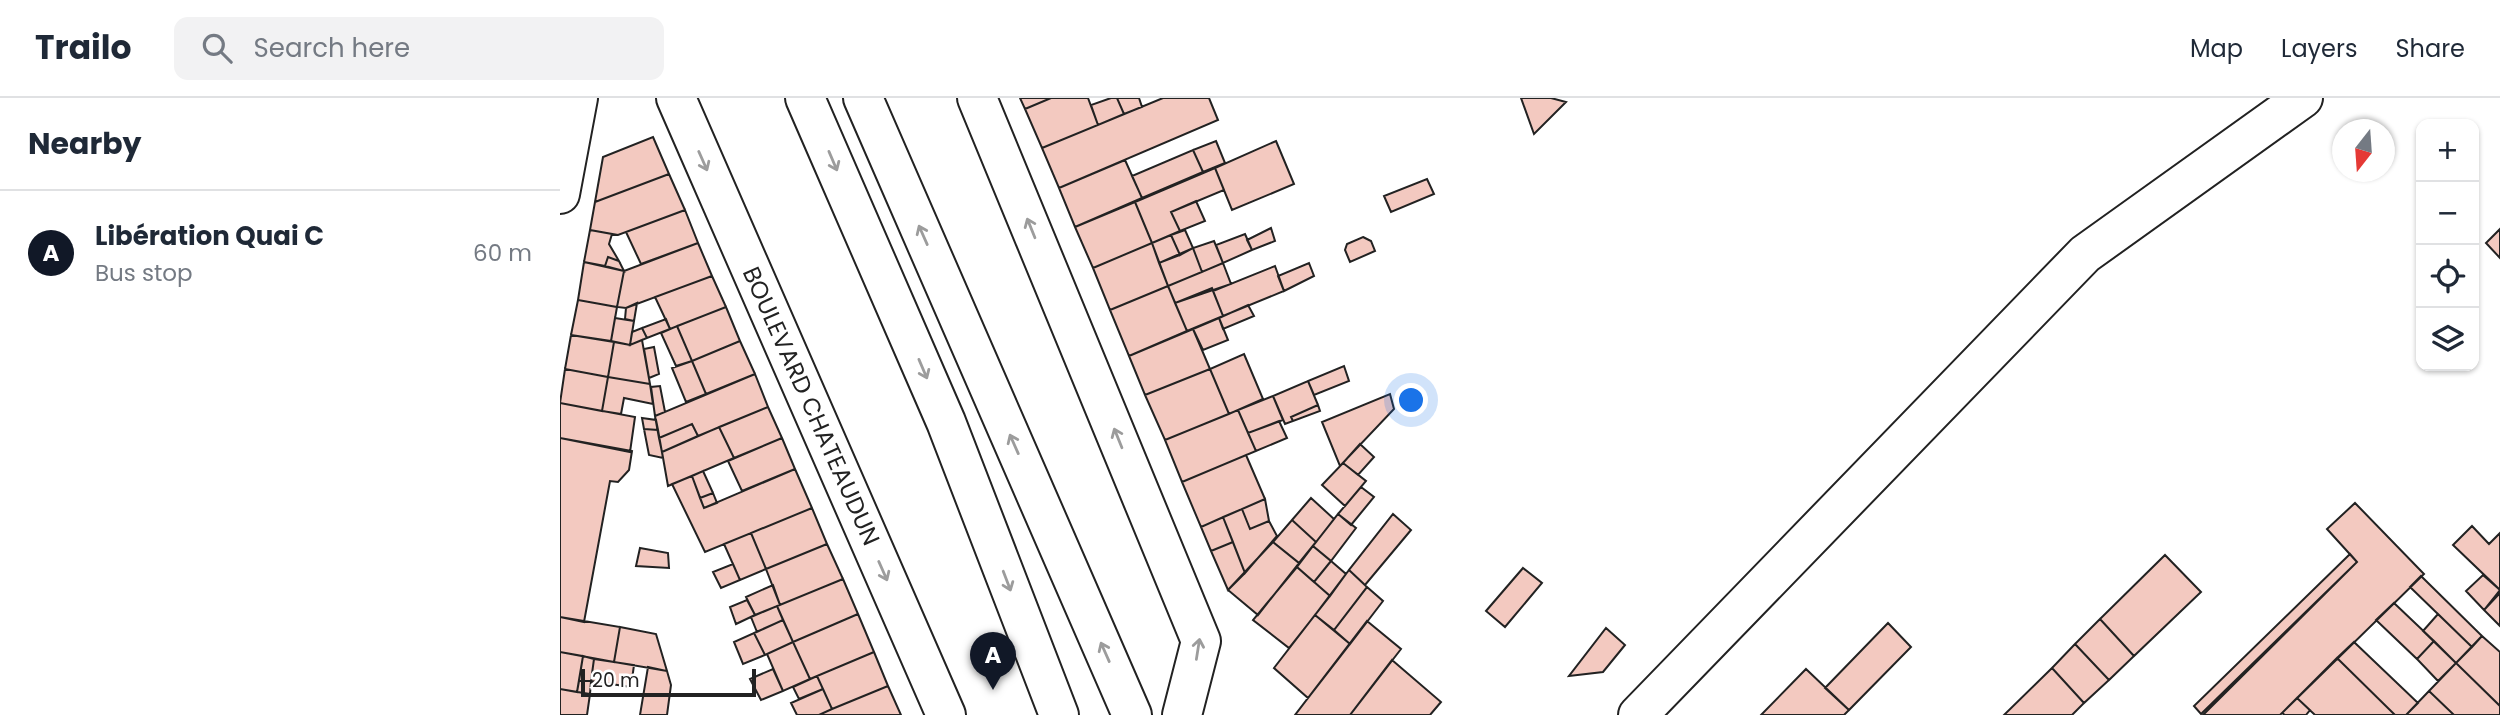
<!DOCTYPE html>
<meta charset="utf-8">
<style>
:root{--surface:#fff;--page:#f2f2f3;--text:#1f2937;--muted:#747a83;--line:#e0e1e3;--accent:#111827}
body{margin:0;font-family:Poppins,sans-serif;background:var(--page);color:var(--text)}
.controls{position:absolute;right:21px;top:21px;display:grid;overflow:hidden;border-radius:14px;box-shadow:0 2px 5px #0004}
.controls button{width:63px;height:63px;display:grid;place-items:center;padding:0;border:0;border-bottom:2px solid var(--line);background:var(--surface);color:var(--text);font:35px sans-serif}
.compass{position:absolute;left:1772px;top:21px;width:63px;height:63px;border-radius:50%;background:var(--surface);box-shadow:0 2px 5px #0004;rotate:197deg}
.scale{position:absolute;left:21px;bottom:18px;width:175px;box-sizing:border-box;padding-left:7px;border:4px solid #222;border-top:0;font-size:19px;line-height:24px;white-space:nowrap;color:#222;-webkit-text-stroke:5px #fff;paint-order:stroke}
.you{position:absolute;left:852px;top:303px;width:24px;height:24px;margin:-18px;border:5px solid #fff;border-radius:50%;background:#1a73e8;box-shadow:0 0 0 10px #1a73e833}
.badge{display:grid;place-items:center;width:46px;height:46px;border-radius:50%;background:var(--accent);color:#fff;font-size:23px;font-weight:700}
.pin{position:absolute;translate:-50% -58px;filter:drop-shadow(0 2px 4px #0008)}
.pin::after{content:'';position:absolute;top:37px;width:24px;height:21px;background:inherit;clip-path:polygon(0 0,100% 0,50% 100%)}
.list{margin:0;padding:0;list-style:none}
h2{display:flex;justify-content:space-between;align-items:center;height:91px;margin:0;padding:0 28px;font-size:30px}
h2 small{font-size:23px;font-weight:400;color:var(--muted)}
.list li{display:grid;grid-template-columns:46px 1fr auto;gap:21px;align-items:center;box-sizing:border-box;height:126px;padding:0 28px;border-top:2px solid var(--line)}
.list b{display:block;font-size:26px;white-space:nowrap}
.list p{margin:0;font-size:23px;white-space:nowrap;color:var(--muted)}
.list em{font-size:23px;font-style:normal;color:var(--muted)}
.icon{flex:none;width:38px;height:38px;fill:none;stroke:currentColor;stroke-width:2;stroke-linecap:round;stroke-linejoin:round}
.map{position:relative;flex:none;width:1940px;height:617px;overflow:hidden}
header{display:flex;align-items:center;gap:42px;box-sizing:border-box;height:98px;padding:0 35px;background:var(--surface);border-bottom:2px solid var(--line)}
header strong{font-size:33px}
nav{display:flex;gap:38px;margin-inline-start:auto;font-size:24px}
.search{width:490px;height:63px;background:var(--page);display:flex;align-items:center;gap:18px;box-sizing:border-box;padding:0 24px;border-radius:14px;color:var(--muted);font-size:26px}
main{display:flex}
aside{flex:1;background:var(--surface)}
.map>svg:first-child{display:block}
.building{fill:#f3c9c0;stroke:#222;stroke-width:2}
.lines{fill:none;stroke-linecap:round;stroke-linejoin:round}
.minor-casing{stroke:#222;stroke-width:42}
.major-casing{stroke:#222;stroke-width:42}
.minor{stroke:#fff;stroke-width:38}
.major{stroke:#fff;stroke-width:38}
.oneway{stroke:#9c9c9c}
.labels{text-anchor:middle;stroke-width:5;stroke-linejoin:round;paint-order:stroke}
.street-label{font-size:24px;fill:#222;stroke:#fff}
</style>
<header>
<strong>Trailo</strong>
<div class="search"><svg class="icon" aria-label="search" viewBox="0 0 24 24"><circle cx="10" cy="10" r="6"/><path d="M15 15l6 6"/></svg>Search here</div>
<nav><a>Map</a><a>Layers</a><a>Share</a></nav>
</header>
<main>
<aside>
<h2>Nearby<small></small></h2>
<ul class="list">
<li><span class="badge">A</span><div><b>Libération Quai C</b><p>Bus stop</p></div><em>60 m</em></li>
</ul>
</aside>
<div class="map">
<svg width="1940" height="617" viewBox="0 0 1940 617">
<rect width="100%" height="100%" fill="#fff"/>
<!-- building -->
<path class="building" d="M460 0H491L465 11Z
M491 0H528L538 27 482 50 465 11Z
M551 0H557L564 16 538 27 531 7Z
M557 0H579L582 9 564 16Z
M603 0H649L658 22 499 90 482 50Z
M961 0H991L1006 4 974 36Z
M93 39 109 76 35 104 43 59Z
M656 43 665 65 643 74 633 52Z
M716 43 734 86 672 112 655 70Z
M633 52 643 74 582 100 572 78Z
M565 62 582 100 515 129 499 90Z
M655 70 664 92 611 114 620 133 592 145 575 104Z
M109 76 125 112 58 137 30 132 35 104Z
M867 81 874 96 831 114 824 98Z
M636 103 645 123 620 133 611 114Z
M575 104 592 145 533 170 515 129Z
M125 112 138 145 81 166 66 134Z
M711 130 715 143 692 152 687 142Z
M1940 131V160L1926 145Z
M30 132 52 136 49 146 59 163 48 159 45 168 24 164Z
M625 132 633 150 620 157 611 137Z
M685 136 692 152 663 165 656 147Z
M611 137 620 157 599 165 592 145Z
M803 139 811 143 815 153 790 164 785 152 787 146Z
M654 143 663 165 642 174 633 150Z
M138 145 152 178 66 210 57 209 64 173Z
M592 145 608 188 550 212 533 170Z
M633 150 642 174 608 188 599 165Z
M48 159 59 163 64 173 45 168Z
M24 164 64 173 57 209 18 202Z
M663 165 671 186 615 205 608 188Z
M749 165 754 178 724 193 718 178Z
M715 168 724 193 663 218 653 193Z
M152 178 166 209 110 231 95 199Z
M608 188 627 233 569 258 550 212Z
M652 190 663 218 627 233 615 205Z
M18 202 57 209 51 243 11 237Z
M77 205 74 223 65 221 66 210Z
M688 207 694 218 663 231 659 220Z
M166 209 180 243 132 263 117 228Z
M55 220 74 223 70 247 51 243Z
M659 220 668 242 643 252 633 231Z
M106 221 110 231 87 240 82 230Z
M117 228 132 263 116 268 101 235Z
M82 230 87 240 70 247 72 234Z
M633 231 650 271 585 297 569 258Z
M11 237 54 244 48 279 5 271Z
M82 242 90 286 48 279 54 244 70 247Z
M180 243 195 276 146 296 132 263Z
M94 249 99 276 89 280 84 251Z
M684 256 703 301 669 316 650 271Z
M132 263 146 296 126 304 112 270Z
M784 268 789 283 754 297 748 283Z
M5 271 48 279 42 313 0 305Z
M650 271 669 316 605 342 585 297Z
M195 276 208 309 138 338 132 326 99 340 95 318Z
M48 279 90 286 93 306 64 300 61 316 42 313Z
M748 283 758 307 731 319 733 323 725 326 713 298Z
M100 288 105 314 95 318 91 289Z
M830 296 834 311 780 368 762 324Z
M713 298 723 322 688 335 678 312Z
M0 305 75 319 70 354 0 340Z
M758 307 760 313 733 323 731 319Z
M208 309 222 340 174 360 159 329Z
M678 312 696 353 622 384 605 342Z
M82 320 96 322 98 332 84 331Z
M719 323 727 340 696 353 688 335Z
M132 326 138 338 102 354 99 340Z
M159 329 174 360 108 388 102 354Z
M84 331 98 332 103 360 89 357Z
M0 340 72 353 69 372 58 384 50 383 24 524 0 519Z
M222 340 235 371 182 393 168 363Z
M800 346 814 359 798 377 783 365Z
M686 357 705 401 641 429 622 384Z
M783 365 806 383 785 408 762 387Z
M235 371 252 410 145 454 112 386 132 378 144 410Z
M143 373 153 395 140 400 132 378Z
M801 389 814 399 791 427 778 416Z
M153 395 157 405 144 410 140 400Z
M751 400 774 421 756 444 732 422Z
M705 401 709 423 690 431 682 411Z
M1795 405 1864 476 1720 617H1643L1797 464 1767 431Z
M252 410 267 446 206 471 191 435Z
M682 411 690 431 709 423 717 438 685 475 663 419Z
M778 416 796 430 771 463 753 448Z
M833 416 851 432 805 487 789 472Z
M663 419 673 444 651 453 641 429Z
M732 422 756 444 739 465 713 444Z
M1912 428 1929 446 1940 435V492L1893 447Z
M191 435 206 471 180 482 164 446Z
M673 444 685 475 668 492 651 453Z
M713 444 739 465 698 517 668 492Z
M267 446 283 481 220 507 206 471Z
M753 448 771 463 754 484 737 469Z
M80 450 108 455 109 470 76 468Z
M1790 456 1797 464 1641 616 1634 608Z
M1605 457 1641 494 1574 558 1540 521Z
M771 463 786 476 770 498 754 484Z
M173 466 180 482 161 490 153 474Z
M737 469 770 498 729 550 693 522Z
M963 470 982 485 945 529 926 513Z
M789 472 807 489 774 532 755 517Z
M1923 477 1940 492 1924 512 1906 493Z
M1861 478 1922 538 1912 549 1850 489Z
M283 481 298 516 233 544 217 508Z
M213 487 220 507 195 517 186 499Z
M807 489 823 503 790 546 774 532Z
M1940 495V528L1924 512Z
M187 502 195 517 176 526 170 509Z
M1834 505 1874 543 1857 561 1816 522Z
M217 508 223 522 197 534 191 519Z
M298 516 314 554 250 581 233 544Z
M1878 516 1912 549 1896 565 1863 533Z
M755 517 790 546 748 600 714 570Z
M0 519 60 529 54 564 0 554Z
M1540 521 1574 558 1549 582 1515 546Z
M223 522 233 544 205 557 194 535Z
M807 523 841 551 790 617H735Z
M1328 525 1351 549 1289 612 1265 590Z
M60 529 96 536 107 573 54 564Z
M1046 530 1065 547 1043 574 1009 578Z
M194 535 205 557 183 566 174 544Z
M1922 538 1940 554V608L1896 565Z
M1874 543 1896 565 1878 583 1857 561Z
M233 544 250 581 223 593 207 556Z
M1794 544 1858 605 1846 617H1835L1777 560Z
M1515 546 1549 582 1524 605 1492 570Z
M0 554 23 558 17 594 0 591Z
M314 554 328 588 272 611 257 578Z
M23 558 34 561 31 583H19Z
M1777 560 1835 617H1755L1737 600Z
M34 561 74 567 71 589 31 583Z
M832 562 881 604 870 617H790Z
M1896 565 1940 608V617H1894L1869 593Z
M88 569 107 573 111 587 107 617H80Z
M1492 570 1524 605 1512 617H1444Z
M213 571 223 593 201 602 190 581Z
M1246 571 1289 612 1284 617H1201Z
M257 578 263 591 239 601 233 589Z
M19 583H31L30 596 17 594Z
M328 588 341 617H259L272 611Z
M0 591 30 596 27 617H0Z
M263 591 272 611 259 617H237L231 605Z
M1869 593 1894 617H1846Z
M1737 600 1750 612 1746 617H1725L1722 615Z"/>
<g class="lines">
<defs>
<path id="minor" d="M116 0 386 617
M417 0 641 543 622 617
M0 96 18 0
M1078 617 1525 156 1743 0"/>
<path id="major" d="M245 0 386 324 499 617
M303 0 572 617"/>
</defs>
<!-- minor casing -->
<use href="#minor" class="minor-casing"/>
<!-- major casing -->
<use href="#major" class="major-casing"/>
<!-- minor -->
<use href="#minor" class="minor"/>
<!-- major -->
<use href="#major" class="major"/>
</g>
<!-- one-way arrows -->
<defs><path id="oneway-shaft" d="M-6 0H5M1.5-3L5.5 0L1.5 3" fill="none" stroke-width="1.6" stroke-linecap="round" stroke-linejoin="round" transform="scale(1.75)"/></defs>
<g class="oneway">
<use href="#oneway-shaft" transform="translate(143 63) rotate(66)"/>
<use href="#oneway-shaft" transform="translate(273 63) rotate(67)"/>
<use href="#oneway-shaft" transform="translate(471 130) rotate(-112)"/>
<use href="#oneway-shaft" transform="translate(363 137) rotate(-114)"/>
<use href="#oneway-shaft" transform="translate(363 271) rotate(67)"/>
<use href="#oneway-shaft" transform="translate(558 340) rotate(-112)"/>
<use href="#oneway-shaft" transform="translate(454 346) rotate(-114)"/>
<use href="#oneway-shaft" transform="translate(323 473) rotate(66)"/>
<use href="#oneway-shaft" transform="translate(447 483) rotate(69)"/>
<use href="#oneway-shaft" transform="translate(638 551) rotate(-81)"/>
<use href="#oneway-shaft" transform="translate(545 554) rotate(-114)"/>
</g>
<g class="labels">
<!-- street labels -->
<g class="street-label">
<text transform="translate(251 308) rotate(66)" y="8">BOULEVARD CHATEAUDUN</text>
</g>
</g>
</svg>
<div class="controls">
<button>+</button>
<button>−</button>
<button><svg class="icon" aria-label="locate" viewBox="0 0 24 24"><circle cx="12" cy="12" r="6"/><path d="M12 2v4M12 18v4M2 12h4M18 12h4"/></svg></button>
<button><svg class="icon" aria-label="layers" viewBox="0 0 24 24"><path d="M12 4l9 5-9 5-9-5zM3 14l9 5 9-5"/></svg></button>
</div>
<svg class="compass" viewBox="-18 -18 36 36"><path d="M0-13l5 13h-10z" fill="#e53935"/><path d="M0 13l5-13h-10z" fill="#747a83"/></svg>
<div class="scale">20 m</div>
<div class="you"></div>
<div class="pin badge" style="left:433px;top:592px">A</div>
</div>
</main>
